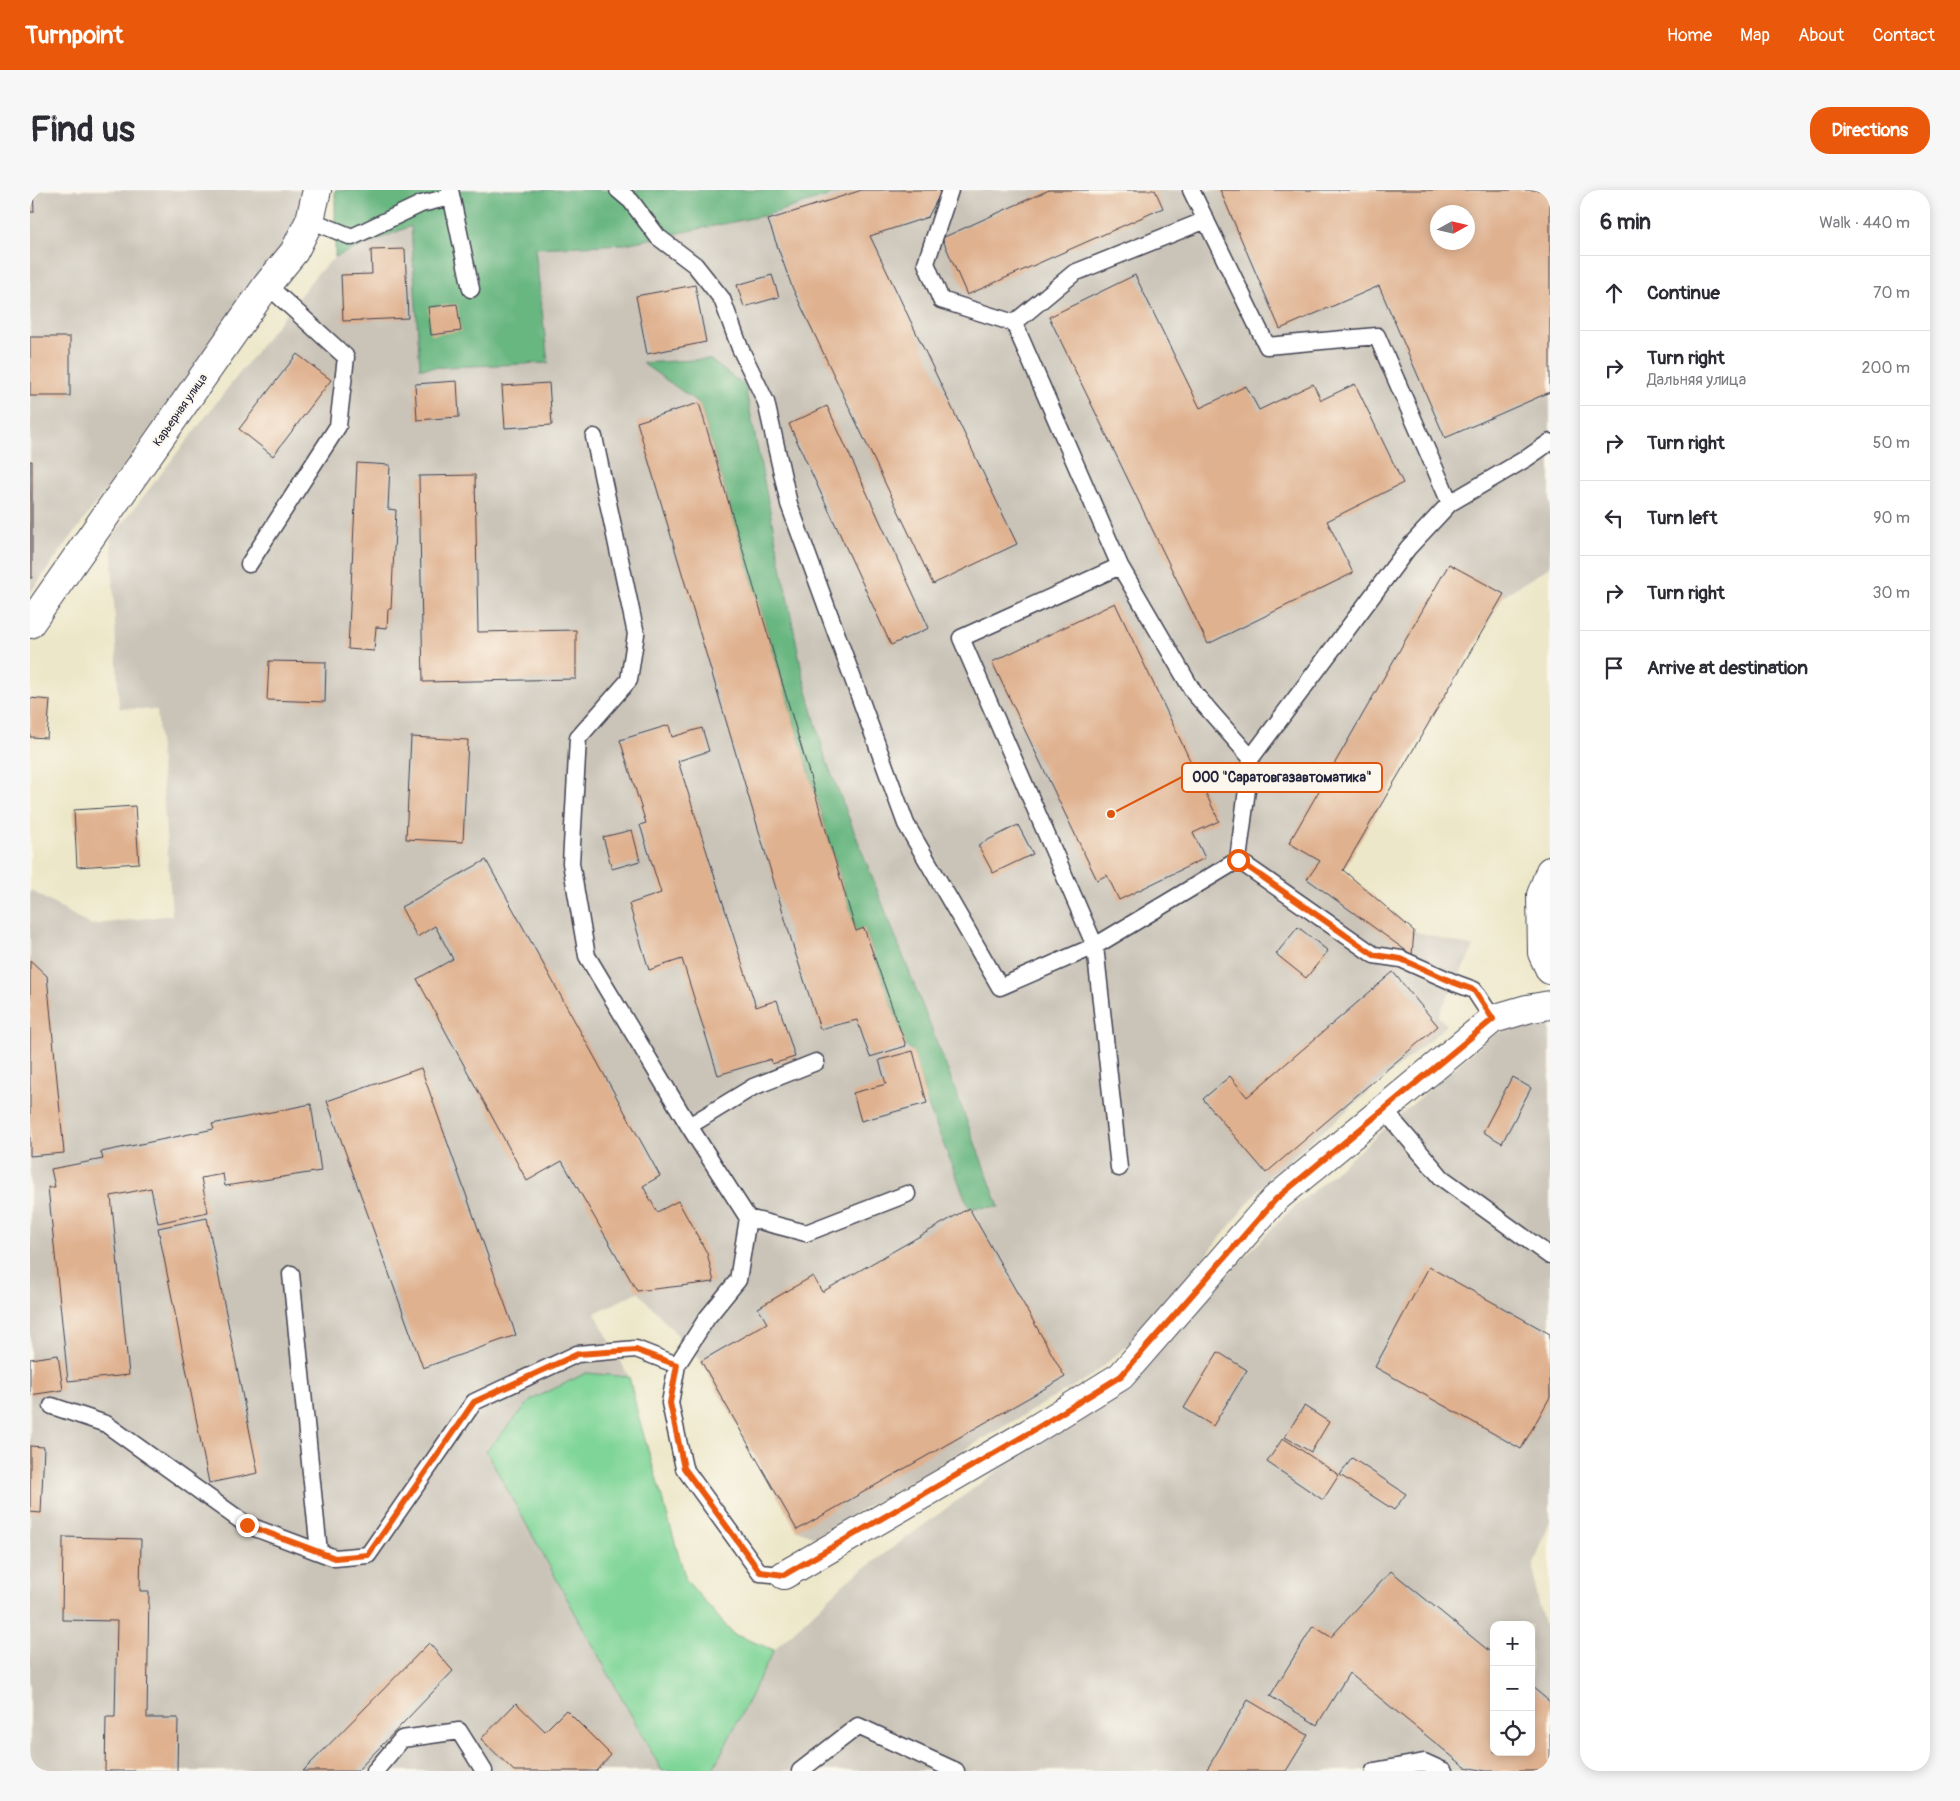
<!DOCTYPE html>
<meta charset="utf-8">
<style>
:root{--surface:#fff;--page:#f7f7f7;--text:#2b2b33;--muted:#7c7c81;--line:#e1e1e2;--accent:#ea580c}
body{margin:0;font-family:Pangolin,sans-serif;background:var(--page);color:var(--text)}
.controls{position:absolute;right:15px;bottom:15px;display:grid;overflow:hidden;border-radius:10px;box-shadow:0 2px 12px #0003}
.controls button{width:45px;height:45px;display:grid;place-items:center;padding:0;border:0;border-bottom:1px solid var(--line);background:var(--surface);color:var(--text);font:25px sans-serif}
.compass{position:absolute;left:1400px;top:15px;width:45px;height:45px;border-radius:50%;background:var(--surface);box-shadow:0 2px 12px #0003;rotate:82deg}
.stop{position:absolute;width:15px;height:15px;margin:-11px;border:4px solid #ea580c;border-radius:50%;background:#fff}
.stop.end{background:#ea580c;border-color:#fff;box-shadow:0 1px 5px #0008}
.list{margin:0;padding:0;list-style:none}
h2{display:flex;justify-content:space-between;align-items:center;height:65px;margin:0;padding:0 20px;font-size:21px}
h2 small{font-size:16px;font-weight:400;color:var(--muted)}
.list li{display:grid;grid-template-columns:32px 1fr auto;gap:15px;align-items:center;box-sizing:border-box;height:75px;padding:0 20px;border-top:1px solid var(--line)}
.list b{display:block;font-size:19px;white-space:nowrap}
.list p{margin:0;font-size:16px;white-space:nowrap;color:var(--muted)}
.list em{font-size:16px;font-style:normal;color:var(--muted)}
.icon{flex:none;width:28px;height:28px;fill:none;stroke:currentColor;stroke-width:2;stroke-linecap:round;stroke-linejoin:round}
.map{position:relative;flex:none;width:1520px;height:1581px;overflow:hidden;border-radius:20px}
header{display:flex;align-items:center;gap:30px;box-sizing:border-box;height:70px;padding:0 25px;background:var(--accent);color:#fff}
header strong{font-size:24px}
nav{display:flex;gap:28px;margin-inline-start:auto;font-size:18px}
.intro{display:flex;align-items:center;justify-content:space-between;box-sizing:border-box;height:120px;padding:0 30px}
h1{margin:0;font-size:35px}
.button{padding:12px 22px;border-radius:20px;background:var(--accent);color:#fff;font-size:18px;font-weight:700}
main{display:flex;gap:30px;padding:0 30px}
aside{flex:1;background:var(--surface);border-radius:20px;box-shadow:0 2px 12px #0003}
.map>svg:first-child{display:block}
.industrial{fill:#c9c3b8;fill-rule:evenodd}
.green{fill:#7fd598;stroke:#507c6a}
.forest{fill:#67b680;stroke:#446c5e}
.building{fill:#dfb18f;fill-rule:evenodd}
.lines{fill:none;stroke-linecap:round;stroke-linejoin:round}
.lane-casing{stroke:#404050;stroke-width:19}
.street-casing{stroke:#404050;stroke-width:30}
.lane{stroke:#fff;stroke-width:16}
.street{stroke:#fff;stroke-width:28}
.route{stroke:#ea580c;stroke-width:6}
.labels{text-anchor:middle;stroke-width:4;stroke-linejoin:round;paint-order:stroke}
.street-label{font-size:12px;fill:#22223b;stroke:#fbf7ec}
.leader{fill:none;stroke:#de560e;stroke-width:2}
.callout-dot{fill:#de560e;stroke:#fbf7ec;stroke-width:2}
.callout{fill:#fbf7ec;stroke:#de560e;stroke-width:2}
.callout-label{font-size:14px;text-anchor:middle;font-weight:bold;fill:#22223b}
</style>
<header>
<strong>Turnpoint</strong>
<nav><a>Home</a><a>Map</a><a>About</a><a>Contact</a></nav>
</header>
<div class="intro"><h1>Find us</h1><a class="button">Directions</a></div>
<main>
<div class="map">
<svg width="1520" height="1581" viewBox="0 0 1520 1581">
<rect width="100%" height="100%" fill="#fbf7ec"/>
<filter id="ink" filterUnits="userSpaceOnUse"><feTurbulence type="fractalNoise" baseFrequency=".02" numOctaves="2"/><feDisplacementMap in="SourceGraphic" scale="10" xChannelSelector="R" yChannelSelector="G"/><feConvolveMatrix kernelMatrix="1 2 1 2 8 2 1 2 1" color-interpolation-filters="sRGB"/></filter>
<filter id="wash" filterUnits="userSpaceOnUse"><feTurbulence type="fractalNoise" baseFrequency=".0096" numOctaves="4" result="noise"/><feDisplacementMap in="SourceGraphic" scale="20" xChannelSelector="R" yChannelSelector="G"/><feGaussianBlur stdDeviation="1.12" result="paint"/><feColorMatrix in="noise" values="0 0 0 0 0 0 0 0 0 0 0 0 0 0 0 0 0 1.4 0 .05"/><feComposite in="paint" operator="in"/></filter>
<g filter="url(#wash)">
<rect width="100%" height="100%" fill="#ede7c9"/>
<!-- industrial -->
<path class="industrial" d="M0 0H279L257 54 0 403Z
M817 0H1520V377L1474 405 1313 680 1384 741 1444 757 1408 826 1417 835 1239 987 1119 1137 1064 1184 785 1347 767 1340 671 1171 608 1102 565 1123 599 1187 556 1183 456 1261 632 1581H0V700L60 735 142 725 127 520 89 518 81 348 286 85 305 67 381 35 390 178 518 172 505 58 595 54 737 25ZM1408 22H1438V52H1408ZM613 174 715 196 773 486 795 567 913 868 939 1018 897 913 883 861 876 856 834 738 826 741 669 213Z
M1501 832H1520V1330L1504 1374 1506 1405 1515 1438 1520 1444V1581H682L744 1460 816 1392 1000 1257 1150 1135 1253 1027 1462 845ZM1464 1435H1501V1562H1464Z"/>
<!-- green -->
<path class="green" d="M556 1183 599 1187 609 1229 656 1390 703 1444 744 1460 682 1581H632L456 1261 501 1210Z"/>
<!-- forest -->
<path class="forest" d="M305 0H817L737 25 595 54 505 58 518 173 390 178 381 36 305 67Z
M679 169 715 196 773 486 795 567 913 868 969 1017 939 1018 897 913 883 861 876 856 834 738 826 741 669 213 612 173Z"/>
<g id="blocks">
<!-- building -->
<path class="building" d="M0 0H3L4 22H0Z
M832 0H910L911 2 898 27 840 46 987 354 903 394 762 97 738 30Z
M1019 0H1125L1133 18 937 105 912 48Z
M1190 0H1520V202L1415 248 1349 96 1250 139ZM1408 22H1438V52H1408Z
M375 59 378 128 313 131 311 85 342 84 341 60Z
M742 85 749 107 714 117 707 95Z
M1105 85 1170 218 1216 196 1229 220 1283 194 1291 210 1325 194 1373 293 1297 331 1323 383 1178 454 1019 127Z
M665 95 676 152 617 164 606 106Z
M427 114 431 141 401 145 398 117Z
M0 147H40V206H0Z
M267 164 301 190 243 266 209 239Z
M427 191 429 227 387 230 385 194Z
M519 193 522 235 475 238 472 196Z
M669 213 826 741 834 738 876 856 840 867 827 830 790 839 764 759 607 232Z
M797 216 899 438 861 455 759 234Z
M0 271H2V388H0Z
M327 273 360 275 358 319 366 320 361 419H358L357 438 346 437 344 461 318 459Z
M445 285 448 442 546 440V489L393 492 389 286Z
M1419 374 1474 404 1313 680 1384 741 1382 765 1277 689 1290 671 1259 653Z
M1085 413 1189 631 1163 643 1175 668 1089 710 1077 685 1067 690 962 472Z
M239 471 296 472 295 512 237 510Z
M0 508 20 510 17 548 0 547Z
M639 535 642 547 672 538 679 561 648 571 726 817 747 810 765 867 742 874 741 869 688 885 652 769 619 780 599 714 631 703 610 635 616 633 590 550Z
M381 547 438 550 433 652 376 649Z
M105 616 109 673 47 677 44 620Z
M988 635 1003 664 963 683 948 655Z
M602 640 610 671 582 679 573 647Z
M456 670 630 986 613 996 627 1022 648 1011 677 1063 684 1092 607 1101 532 971 497 991 387 789 423 769 405 736 387 747 371 717Z
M1268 737 1298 761 1276 788 1246 764Z
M0 770 17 786 34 963 0 966Z
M1363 782 1408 836 1236 983 1173 909 1200 886 1217 907Z
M883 861 897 913 831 931 823 903 856 894 849 870Z
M391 878 486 1145 393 1178 297 911Z
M1482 887 1501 898 1472 953 1453 942Z
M281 914 291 981 195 996 193 984 171 988 178 1022 128 1033 121 998 81 1006 99 1185 38 1191 18 997H25L21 979 73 969 71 962 184 939 182 934Z
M939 1018 1035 1187 767 1340 671 1171 737 1133 728 1118 783 1086 792 1102Z
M177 1028 228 1283 179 1293 128 1038Z
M1399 1077 1520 1144V1207L1491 1259 1345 1177Z
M1188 1162 1217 1180 1183 1236 1154 1218Z
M28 1165 33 1200 0 1205V1169Z
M1274 1216 1299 1232 1281 1262 1255 1247Z
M1253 1248 1309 1285 1293 1310 1237 1272Z
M0 1256 14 1257 11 1323 0 1322Z
M1322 1268 1376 1304 1364 1320 1310 1285Z
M33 1347 111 1349 110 1401H119L117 1528H148L147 1581H75L76 1527H85L87 1431 32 1430Z
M1361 1381 1464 1465V1562H1501V1496L1520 1512V1581H1456L1435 1577 1319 1483 1287 1535 1240 1506 1283 1436 1301 1447Z
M399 1453 423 1481 327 1581H273Z
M1218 1510 1278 1545 1256 1581H1176Z
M486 1513 515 1541 536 1520 581 1565 566 1581H484L451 1549Z"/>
</g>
</g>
<g filter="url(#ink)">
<use href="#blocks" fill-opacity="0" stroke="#404050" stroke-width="1"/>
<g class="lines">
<defs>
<path id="lane" d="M420 0 441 99
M588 0 601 11 628 47 665 75 692 109 710 158 736 212 759 314 876 634 970 797 1065 756 931 448 1090 376 984 133 911 110 896 73 920 0
M1161 0 1237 156 1347 146 1420 313
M280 30 322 47 391 14 420 7
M984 133 1044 83 1176 30
M564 247 606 444 599 490 548 548 541 673 557 766 659 936 718 1028 708 1090 677 1128 647 1175 640 1213 654 1278 730 1383 754 1385
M219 374 308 236 316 167 237 95
M1090 376 1164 503 1221 568
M1463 829 1444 800 1425 793 1371 769 1344 765 1208 670 1221 568 1378 358 1420 313 1497 268 1520 252
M1354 920 1412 988 1520 1066
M659 936 723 897 786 872
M1089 978 1065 756 1208 670
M718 1028 776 1043 877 1004
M261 1084 289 1362
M22 1216 76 1234 217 1335 305 1368 338 1365 444 1212 547 1164 606 1159 647 1175
M345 1581 372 1549 429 1541 454 1581
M770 1581 828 1536 926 1581
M1344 1581 1394 1572 1414 1581"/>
<path id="street" d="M0 434 237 95 264 62 280 30 287 0
M1520 681 1511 705 1512 763 1520 780
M754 1385 999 1243 1091 1186 1245 1009 1463 829 1497 819 1520 815"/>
</defs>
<!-- lane casing -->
<use href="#lane" class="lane-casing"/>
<!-- street casing -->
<use href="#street" class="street-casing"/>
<!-- lane -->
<use href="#lane" class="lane"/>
<!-- street -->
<use href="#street" class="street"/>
</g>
</g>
<g class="lines" filter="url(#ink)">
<!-- route -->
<path class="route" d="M217 1335 305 1368 338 1365 444 1212 548 1164 606 1160 647 1175 640 1213 654 1278 730 1382 754 1385 999 1243 1091 1186 1246 1009 1463 829 1444 800 1425 793 1371 769 1344 765 1208 670"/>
</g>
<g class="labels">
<!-- street labels -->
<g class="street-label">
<text transform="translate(150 220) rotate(-55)" y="4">Карьерная улица</text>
</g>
</g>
<!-- callouts -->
<path class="leader" d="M1081 624L1152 587"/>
<circle class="callout-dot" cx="1081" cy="624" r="5"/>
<rect class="callout" x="1152" y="573" width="200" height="29" rx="5"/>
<g class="callout-label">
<text x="1252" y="592">ООО "Саратовгазавтоматика"</text>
</g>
</svg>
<div class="controls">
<button>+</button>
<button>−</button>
<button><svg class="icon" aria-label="locate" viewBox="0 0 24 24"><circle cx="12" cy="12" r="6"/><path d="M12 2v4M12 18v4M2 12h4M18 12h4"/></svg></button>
</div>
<svg class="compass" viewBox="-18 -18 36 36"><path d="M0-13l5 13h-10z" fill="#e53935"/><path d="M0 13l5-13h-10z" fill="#7c7c81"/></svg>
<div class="stop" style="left:1208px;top:670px"></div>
<div class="stop end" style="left:217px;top:1335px"></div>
</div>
<aside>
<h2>6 min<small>Walk · 440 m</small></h2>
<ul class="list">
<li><svg class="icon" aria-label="ahead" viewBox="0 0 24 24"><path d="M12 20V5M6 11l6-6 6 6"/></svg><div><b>Continue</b></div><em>70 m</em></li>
<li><svg class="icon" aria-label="right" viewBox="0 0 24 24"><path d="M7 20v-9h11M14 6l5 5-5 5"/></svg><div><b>Turn right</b><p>Дальняя улица</p></div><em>200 m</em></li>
<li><svg class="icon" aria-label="right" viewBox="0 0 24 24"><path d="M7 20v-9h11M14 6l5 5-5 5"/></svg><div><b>Turn right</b></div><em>50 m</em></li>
<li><svg class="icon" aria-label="left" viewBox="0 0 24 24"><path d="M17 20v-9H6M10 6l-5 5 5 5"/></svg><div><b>Turn left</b></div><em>90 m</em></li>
<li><svg class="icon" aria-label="right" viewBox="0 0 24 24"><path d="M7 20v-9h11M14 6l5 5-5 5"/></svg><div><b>Turn right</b></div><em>30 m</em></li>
<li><svg class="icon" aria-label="arrive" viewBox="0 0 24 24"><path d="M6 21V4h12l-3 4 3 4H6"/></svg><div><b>Arrive at destination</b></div></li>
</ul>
</aside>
</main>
